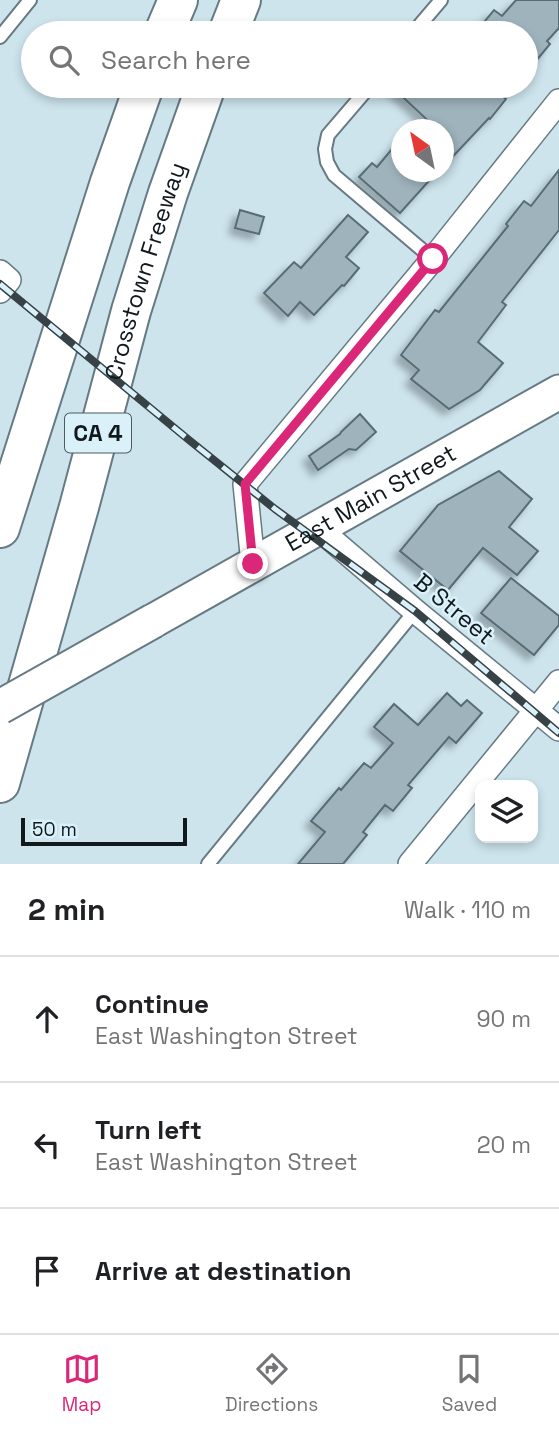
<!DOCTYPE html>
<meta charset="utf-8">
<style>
:root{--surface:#fff;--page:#f6f6f6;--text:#202124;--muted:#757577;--line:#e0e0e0;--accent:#db2777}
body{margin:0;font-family:"Space Grotesk",sans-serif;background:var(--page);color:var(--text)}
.controls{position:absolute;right:21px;bottom:21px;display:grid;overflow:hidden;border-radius:14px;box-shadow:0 4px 10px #0003}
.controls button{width:63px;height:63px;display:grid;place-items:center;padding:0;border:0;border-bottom:2px solid var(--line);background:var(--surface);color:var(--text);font:35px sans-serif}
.compass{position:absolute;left:391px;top:119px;width:63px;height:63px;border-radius:50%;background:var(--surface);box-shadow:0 4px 10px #0003;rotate:327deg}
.scale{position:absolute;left:21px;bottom:18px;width:166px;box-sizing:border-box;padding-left:7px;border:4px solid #11191d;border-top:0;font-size:19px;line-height:24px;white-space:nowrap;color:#11191d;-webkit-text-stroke:5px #daf1fa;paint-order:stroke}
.stop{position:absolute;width:21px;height:21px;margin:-16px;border:5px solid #db2777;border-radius:50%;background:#fff}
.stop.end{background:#db2777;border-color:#fff;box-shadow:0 2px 7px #0008}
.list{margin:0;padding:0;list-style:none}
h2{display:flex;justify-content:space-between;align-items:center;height:91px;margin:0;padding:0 28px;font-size:30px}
h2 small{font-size:23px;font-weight:400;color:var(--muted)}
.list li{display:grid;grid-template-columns:46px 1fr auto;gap:21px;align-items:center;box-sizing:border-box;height:126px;padding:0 28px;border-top:2px solid var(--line)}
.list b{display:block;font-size:26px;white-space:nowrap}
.list p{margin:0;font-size:23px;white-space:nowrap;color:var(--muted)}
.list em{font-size:23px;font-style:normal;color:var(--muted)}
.icon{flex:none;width:38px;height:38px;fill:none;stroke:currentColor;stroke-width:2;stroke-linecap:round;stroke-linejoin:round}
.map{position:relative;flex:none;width:559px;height:864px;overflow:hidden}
.search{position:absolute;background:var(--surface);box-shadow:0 4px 10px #0003;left:21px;right:21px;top:21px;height:77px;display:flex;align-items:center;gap:18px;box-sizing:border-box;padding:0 24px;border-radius:38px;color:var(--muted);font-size:26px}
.sheet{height:469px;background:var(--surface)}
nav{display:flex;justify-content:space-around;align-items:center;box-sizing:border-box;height:98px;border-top:2px solid var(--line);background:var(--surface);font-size:19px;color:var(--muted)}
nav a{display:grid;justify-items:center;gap:4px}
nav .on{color:var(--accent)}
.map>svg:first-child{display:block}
.building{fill:#9eb3bc;stroke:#586c74;stroke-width:2;filter:url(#shadow)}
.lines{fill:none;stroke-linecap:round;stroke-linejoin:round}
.lane-casing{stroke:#667a83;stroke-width:16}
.street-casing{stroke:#667a83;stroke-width:26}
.secondary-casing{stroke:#667a83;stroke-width:37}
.highway-casing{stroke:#667a83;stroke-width:42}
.lane{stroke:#fff;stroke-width:12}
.street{stroke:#fff;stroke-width:23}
.secondary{stroke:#fff;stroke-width:33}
.highway{stroke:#fff;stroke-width:38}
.rail-casing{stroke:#374247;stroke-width:8}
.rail{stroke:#daf1fa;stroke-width:5;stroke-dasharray:16;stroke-linecap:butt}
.secondary-bridge-casing{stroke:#667a83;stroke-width:37;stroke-linecap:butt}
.secondary-bridge{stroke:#fff;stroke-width:33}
.route{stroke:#db2777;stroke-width:9}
.labels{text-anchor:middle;stroke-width:5;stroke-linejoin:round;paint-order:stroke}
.shield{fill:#daf1fa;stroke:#4d5a5f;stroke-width:2}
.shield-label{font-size:23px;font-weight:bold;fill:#11191d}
.street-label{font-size:24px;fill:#11191d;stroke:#daf1fa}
</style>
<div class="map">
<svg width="559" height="864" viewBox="0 0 559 864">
<defs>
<filter id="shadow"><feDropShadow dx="-6" dy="6" stdDeviation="3.5" flood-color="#0004"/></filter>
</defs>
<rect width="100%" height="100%" fill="#cde4ed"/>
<!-- building -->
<path class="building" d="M516 0H559V28L547 41 550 44 526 73V33H475L494 10 502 16Z
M391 86H490L506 99 490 119 489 118 444 166V130H438Z
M402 137V172H437L400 213 359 177 372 163 377 167Z
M559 170V230L502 302 506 305 478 342 503 363 480 390 449 409 411 379 419 370 401 355 435 310 439 312 508 226 506 224 524 201 531 206Z
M240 210 264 217 259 234 235 228Z
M348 215 368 232 346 257 359 268 344 286 342 285 314 315 300 302 288 316 264 293 294 262 301 268Z
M360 414 376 432 356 450 349 449 318 470 309 456 340 434 341 432Z
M499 471 532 499 509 527 538 551 517 575 483 548 448 590 400 551 438 505Z
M511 578 559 616V625L534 655 481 613Z
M447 693 461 706 467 700 482 713 456 743 449 737 408 785 412 788 393 811 385 805 363 832 367 835 343 864H298L325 832 311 821 339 788 341 790 364 763 371 768 393 743 374 727 394 704 418 725Z"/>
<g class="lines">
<defs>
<path id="lane" d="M413 33 441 0
M0 37 30 0
M370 86 328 135 325 149 327 162 334 175 433 259
M208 864 415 611"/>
<path id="street" d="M0 272 9 280 0 291
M318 528 415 611 559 729
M253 564 245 484 433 259 559 101
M410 864 559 682"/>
<g id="secondary">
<path id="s1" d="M153 621 559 392"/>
</g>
<g id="highway">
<path d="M164 33 178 0"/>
<path d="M228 33 241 0"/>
<path d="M0 528 110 182 144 86"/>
<path id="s2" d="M0 783 79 507 131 311 168 193 206 86"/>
</g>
</defs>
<!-- lane casing -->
<use href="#lane" class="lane-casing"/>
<!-- street casing -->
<use href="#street" class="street-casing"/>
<!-- secondary casing -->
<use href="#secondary" class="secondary-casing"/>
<!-- highway casing -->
<use href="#highway" class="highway-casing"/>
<!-- lane -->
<use href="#lane" class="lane"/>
<!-- street -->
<use href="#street" class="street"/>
<!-- secondary -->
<use href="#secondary" class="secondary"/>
<!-- highway -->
<use href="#highway" class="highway"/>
<defs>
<path id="rail" d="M0 284 189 440 275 509 415 611 559 733"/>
</defs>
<!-- rail casing -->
<use href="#rail" class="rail-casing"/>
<!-- rail -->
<use href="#rail" class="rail"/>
<defs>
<path id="secondary-bridge" d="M0 707 153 621"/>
</defs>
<!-- secondary-bridge casing -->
<use href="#secondary-bridge" class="secondary-bridge-casing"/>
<!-- secondary-bridge -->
<use href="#secondary-bridge" class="secondary-bridge"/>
</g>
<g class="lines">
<!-- route -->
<path class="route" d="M253 564 245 484 433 259"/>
</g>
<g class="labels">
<!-- shield labels -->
<rect class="shield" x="65" y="413.5" width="66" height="39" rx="5"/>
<g class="shield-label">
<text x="98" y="441">CA 4</text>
</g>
<!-- street labels -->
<g class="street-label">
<text dy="8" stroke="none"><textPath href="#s2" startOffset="532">Crosstown Freeway</textPath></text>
<text dy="8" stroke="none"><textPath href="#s1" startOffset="250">East Main Street</textPath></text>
<text transform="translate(454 609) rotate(40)" y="8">B Street</text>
</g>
</g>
</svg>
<div class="controls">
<button><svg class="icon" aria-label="layers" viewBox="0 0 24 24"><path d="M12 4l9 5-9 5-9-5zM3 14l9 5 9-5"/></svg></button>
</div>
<svg class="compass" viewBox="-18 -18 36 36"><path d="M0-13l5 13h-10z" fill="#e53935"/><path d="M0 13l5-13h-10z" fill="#757577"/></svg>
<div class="scale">50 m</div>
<div class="stop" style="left:433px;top:259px"></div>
<div class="stop end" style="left:253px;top:564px"></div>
<div class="search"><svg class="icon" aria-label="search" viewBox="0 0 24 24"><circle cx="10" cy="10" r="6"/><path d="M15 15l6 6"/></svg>Search here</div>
</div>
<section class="sheet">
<h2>2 min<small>Walk · 110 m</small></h2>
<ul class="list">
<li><svg class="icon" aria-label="ahead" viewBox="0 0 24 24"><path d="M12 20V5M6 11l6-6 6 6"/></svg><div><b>Continue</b><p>East Washington Street</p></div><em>90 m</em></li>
<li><svg class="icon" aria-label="left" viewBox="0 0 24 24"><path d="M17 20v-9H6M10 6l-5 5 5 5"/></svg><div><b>Turn left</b><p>East Washington Street</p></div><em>20 m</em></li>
<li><svg class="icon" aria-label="arrive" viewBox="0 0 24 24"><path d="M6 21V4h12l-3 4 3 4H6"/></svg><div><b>Arrive at destination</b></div></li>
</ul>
</section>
<nav>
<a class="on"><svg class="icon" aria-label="map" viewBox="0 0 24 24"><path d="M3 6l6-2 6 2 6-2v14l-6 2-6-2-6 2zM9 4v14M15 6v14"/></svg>Map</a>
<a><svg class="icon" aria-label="directions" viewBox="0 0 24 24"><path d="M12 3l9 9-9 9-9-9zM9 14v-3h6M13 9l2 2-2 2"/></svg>Directions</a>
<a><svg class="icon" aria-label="saved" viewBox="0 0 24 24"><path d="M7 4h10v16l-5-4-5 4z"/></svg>Saved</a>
</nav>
